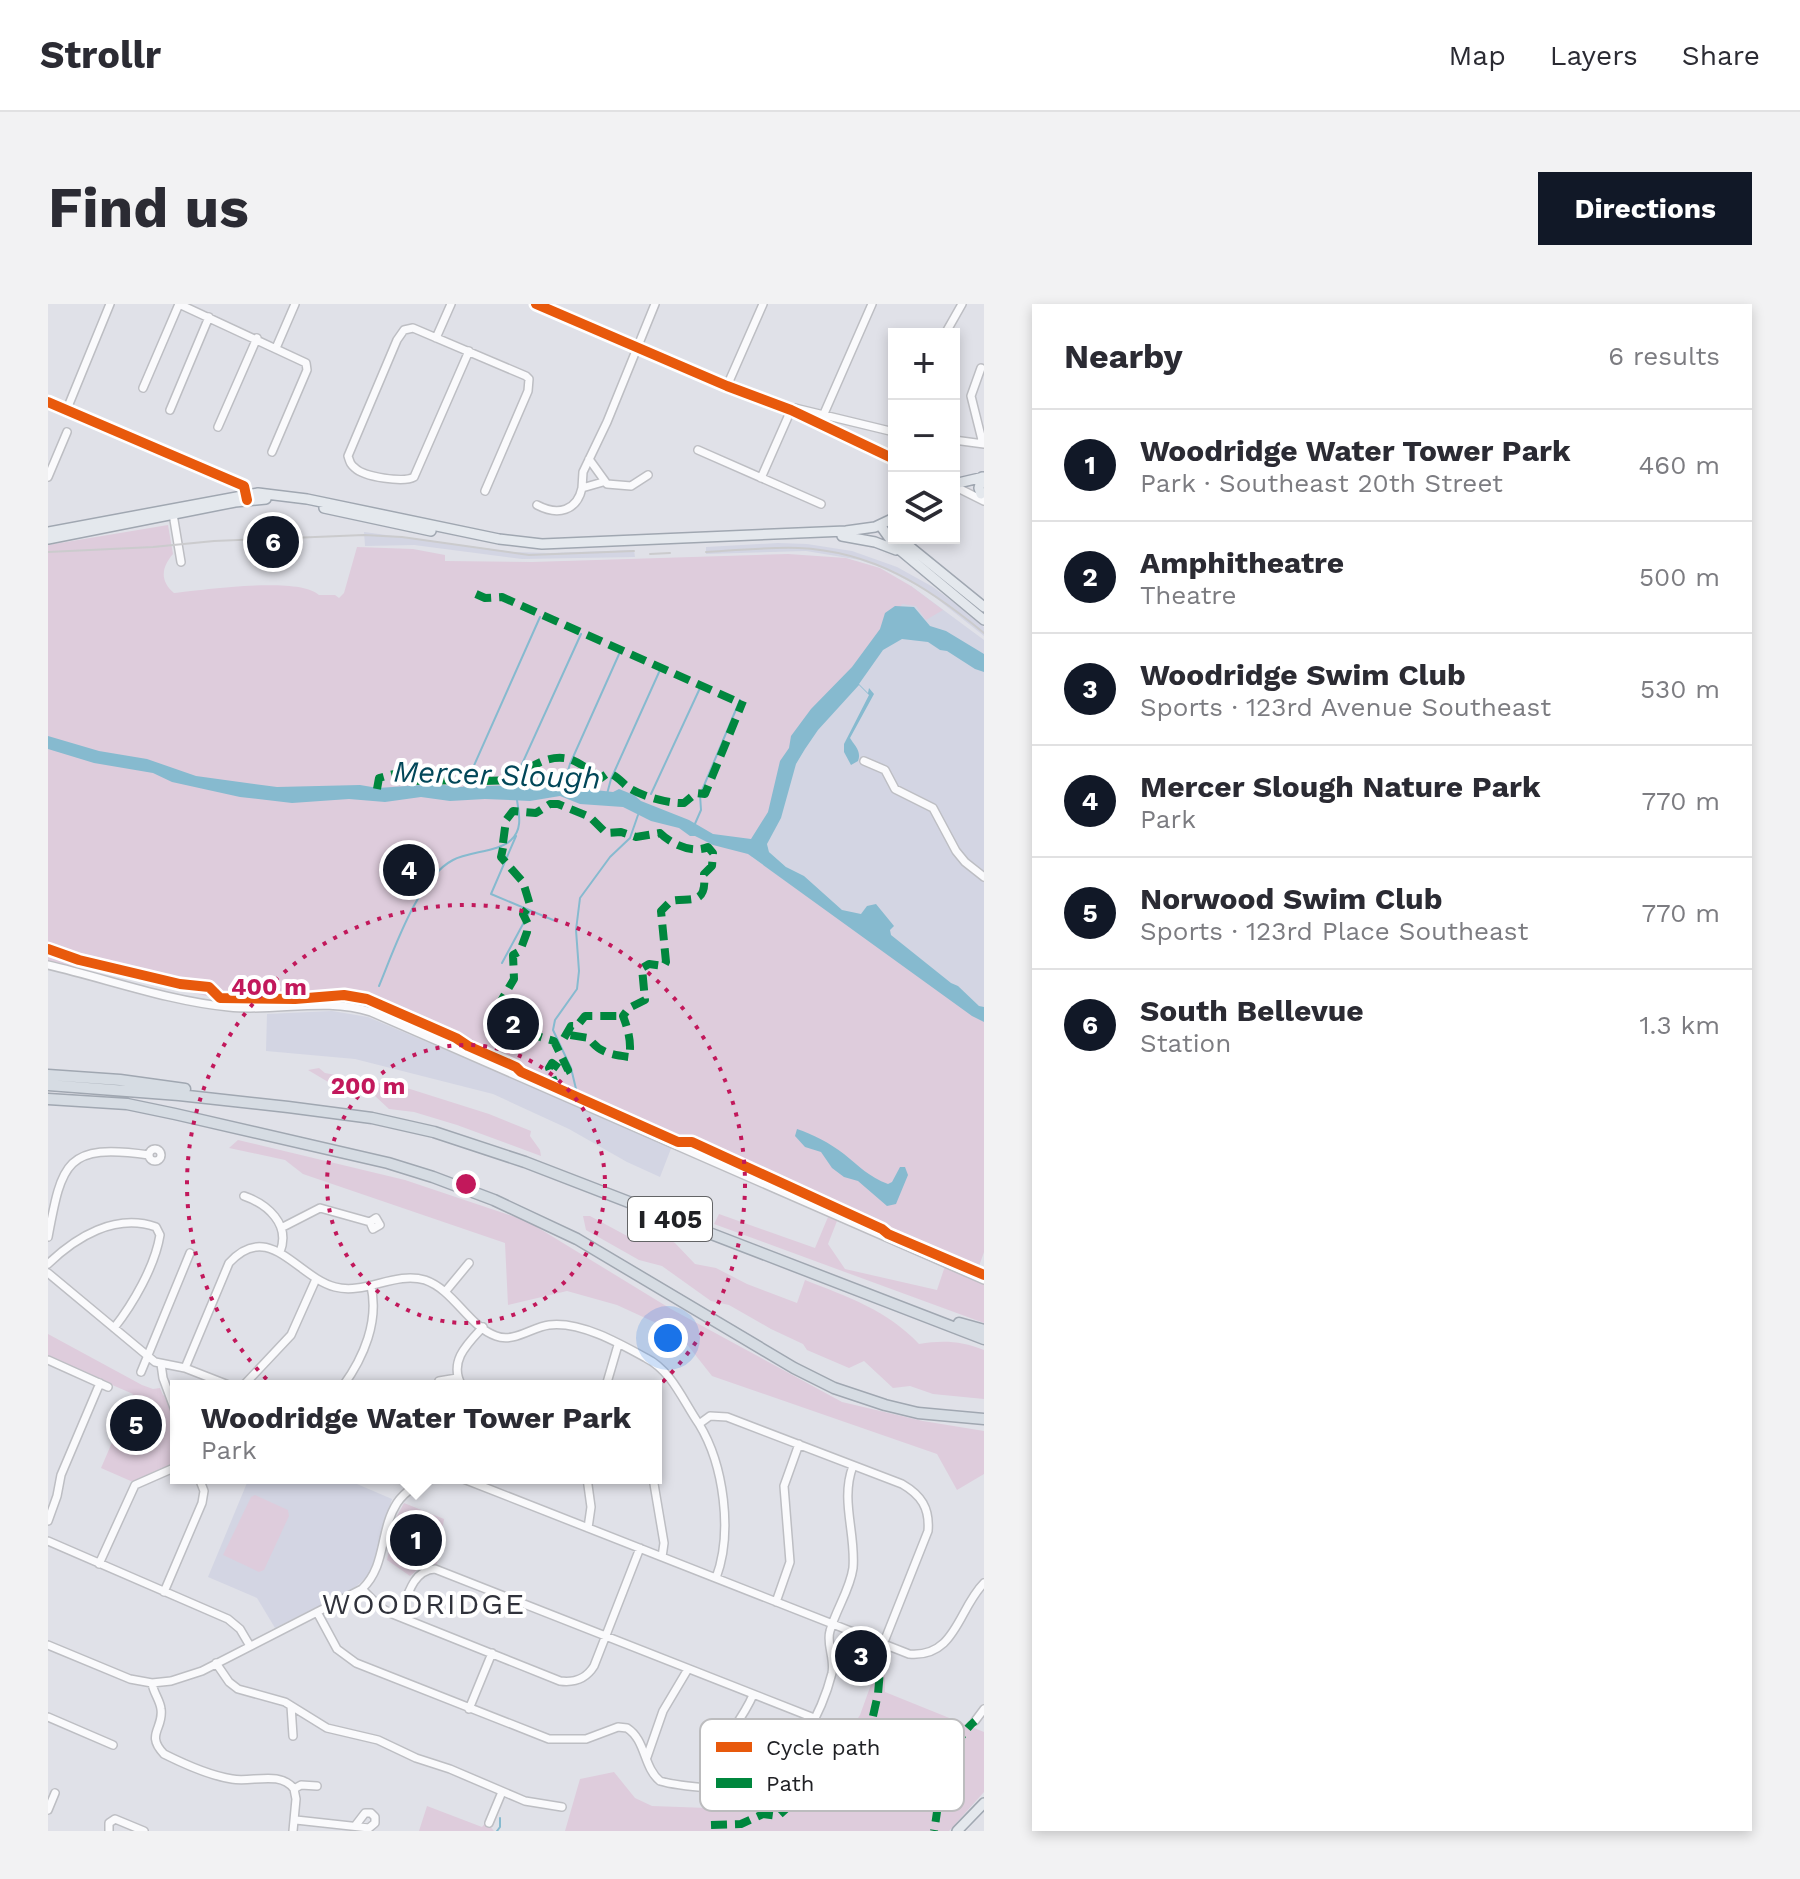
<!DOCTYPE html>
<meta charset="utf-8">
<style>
:root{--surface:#fff;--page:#f2f2f3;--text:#2b2b33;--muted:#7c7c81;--line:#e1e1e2;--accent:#111827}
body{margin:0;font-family:"Work Sans",sans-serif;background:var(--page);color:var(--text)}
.controls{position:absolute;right:24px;top:24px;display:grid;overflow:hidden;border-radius:0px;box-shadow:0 4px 12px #0003}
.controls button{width:72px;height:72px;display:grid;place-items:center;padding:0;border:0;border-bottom:2px solid var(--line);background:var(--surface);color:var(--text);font:40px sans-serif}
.you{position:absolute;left:620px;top:1034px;width:28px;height:28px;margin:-20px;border:6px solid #fff;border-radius:50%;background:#1a73e8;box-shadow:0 0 0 12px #1a73e833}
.badge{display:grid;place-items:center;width:52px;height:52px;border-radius:50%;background:var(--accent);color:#fff;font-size:26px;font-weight:700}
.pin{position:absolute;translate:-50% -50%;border:4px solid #fff;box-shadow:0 2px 8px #0006}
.popup{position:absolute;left:122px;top:1076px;width:492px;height:104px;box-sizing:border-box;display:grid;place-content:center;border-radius:0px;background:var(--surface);filter:drop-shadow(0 2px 6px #0005);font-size:26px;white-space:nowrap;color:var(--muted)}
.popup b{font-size:30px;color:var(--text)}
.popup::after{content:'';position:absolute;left:50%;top:100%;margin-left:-16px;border:16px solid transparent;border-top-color:var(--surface)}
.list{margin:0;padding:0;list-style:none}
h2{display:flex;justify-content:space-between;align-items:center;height:104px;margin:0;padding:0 32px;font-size:34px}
h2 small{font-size:26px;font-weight:400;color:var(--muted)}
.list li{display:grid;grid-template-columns:52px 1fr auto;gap:24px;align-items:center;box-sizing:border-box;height:112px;padding:0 32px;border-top:2px solid var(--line)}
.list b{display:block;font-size:30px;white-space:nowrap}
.list p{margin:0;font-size:26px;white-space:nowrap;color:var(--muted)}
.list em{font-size:26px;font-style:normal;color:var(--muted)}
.icon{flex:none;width:44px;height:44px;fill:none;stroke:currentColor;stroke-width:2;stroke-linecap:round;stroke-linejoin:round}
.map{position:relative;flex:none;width:936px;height:1527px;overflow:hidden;border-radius:0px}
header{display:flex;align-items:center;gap:48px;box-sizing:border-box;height:112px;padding:0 40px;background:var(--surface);border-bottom:2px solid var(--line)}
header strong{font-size:38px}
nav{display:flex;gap:44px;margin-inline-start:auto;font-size:28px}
.intro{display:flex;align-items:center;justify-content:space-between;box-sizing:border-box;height:192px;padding:0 48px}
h1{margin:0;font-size:56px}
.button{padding:20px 36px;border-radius:0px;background:var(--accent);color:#fff;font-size:28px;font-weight:700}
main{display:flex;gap:48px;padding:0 48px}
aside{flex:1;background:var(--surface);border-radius:0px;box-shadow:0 4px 12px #0003}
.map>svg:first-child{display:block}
.built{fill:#d3d5e3}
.green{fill:#deccdc}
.water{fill:#86bacf}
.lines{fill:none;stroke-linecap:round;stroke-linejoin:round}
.stream{stroke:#86bacf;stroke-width:2}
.minor-casing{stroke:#bdbec3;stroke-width:10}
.major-casing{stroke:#a0a7b1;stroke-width:12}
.highway-casing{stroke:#a0a7b1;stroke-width:13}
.minor{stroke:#fafafc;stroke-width:7}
.major{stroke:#e4e8ed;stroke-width:9}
.highway{stroke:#d6dce3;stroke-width:10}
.tram{stroke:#cbcbcd;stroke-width:2}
.quiet{stroke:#00873e;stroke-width:8;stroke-dasharray:16 8;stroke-linecap:butt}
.cycleway-casing{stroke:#fff;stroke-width:15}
.cycleway{stroke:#e8590c;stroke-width:10}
.ring{fill:none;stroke:#c2185b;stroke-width:4;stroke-dasharray:4 8}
.labels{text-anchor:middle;stroke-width:8;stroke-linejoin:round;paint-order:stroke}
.shield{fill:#fff;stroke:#636466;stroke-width:2}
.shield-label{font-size:26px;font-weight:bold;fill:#202125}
.water-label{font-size:30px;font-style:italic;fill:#024759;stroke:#fff}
.neighbourhood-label{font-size:30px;letter-spacing:2px;fill:#30323b;stroke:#fff}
.key{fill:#fff;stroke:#bcbcbe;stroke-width:2}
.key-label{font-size:22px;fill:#202125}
.centre{fill:#c2185b;stroke:#fff;stroke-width:4}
.ring-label{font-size:24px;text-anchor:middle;font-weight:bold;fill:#c2185b;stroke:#fff;stroke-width:8;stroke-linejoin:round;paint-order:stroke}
</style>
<header>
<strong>Strollr</strong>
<nav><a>Map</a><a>Layers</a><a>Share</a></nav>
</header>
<div class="intro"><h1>Find us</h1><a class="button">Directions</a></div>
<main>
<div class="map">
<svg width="936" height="1527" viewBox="0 0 936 1527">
<rect width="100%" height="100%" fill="#e0e1e8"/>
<!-- built -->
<path class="built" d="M316 228 465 248 502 249 586 246 587 253 474 255 366 241 317 242Z
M730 239 759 240 804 247 849 263 885 283 909 301 936 323V332L878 286 835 264 812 256 758 247 658 250V243Z
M863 282 936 336V708L784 603 721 548 719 540 744 450 835 333Z
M284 707 320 713 624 842 612 873 579 858 521 825 445 790 307 755 218 747 219 710Z
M201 1174H295L344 1195 329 1251 320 1272 305 1285 227 1324 209 1294 160 1273Z"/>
<!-- green -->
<path class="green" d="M120 221 125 250C113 264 112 277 126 289 155 286 251 272 271 291H287L291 294 296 289 309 243 365 245 397 251V257L484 258 740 250 798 254 832 264 863 282 895 306 878 316 868 302 854 300 835 333 744 450 720 523 704 553 936 718V948L930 965 330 705 305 697 278 695 223 700 177 696 0 657V241Z
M271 764 277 769 362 785 441 810 483 827 482 832 492 846 493 852 409 821 366 808 341 805 326 791 301 780 297 788 260 766Z
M190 836 357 876 479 917 623 1005 794 1098 875 1117 936 1127V1170L909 1186 889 1150 664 1072 630 1029 569 1001 519 987 460 1001 457 939 255 870 237 856 181 844Z
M671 910 767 944 780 913 789 917 780 940 797 965 889 986 897 962 936 980V1019L666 920Z
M535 912H542L581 933 590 918 627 939 647 960 668 964 699 980 749 999 757 976C800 993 839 1006 871 1040 895 1036 913 1037 936 1046V1095L885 1090 862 1082 845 1084 816 1057 801 1064 759 1046 755 1040 723 1025 681 1001 663 997 614 962 591 956 538 926Z
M0 1030 94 1081 105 1085 112 1084 115 1091 119 1093 128 1115V1160L85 1178 53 1164 85 1090 0 1053Z
M207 1191 240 1206 241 1212 216 1266 211 1268 175 1251 203 1193Z
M356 1199 396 1215 389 1260 374 1262 362 1272 339 1256 348 1214Z
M806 1334 841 1347 837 1364V1388L936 1428V1488L901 1527H517L532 1475 566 1468 587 1494 604 1502 715 1506 782 1457 812 1411 825 1375 796 1362Z
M379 1502 434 1523 438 1518 446 1527H371Z"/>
<!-- water -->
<path class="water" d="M847 302 866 303 882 322 898 327 936 350V368L927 365 899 347 892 346 880 338 854 335 835 346 811 380 820 389 821 384 826 390 802 434C806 441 814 447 810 457L803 461 796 448V440L821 391 811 381 770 426 757 445 748 460 733 514 719 540 721 548 738 563 756 572 794 606 813 610 819 602 828 600 846 622 842 626 843 631 903 679 910 682 931 702 936 703V718L924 712 700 550 665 541 647 532H642L631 524 603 517 575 503 532 500 512 492 482 497 437 495 402 497 373 493 337 498 301 495 244 499 192 493 124 478 105 469 46 459 0 445V432L51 447 99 455 148 472 229 483 312 481 330 484 388 480 411 483 493 480 565 488 571 485 586 491 593 497 641 516 665 530 703 535 720 508 732 457 741 444 743 432 763 405 804 363 832 325 837 309Z
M749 825C764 830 782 839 796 850 811 862 821 873 840 880L844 878 852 863H857L860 871 848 900 839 902 810 877 796 873 784 864 773 848 757 843 747 832Z"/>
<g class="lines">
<!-- stream -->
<path class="stream" d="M464 482 533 330
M515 483 522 460 572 348
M416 484 492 313
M559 490 563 475 612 366
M603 490 652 384
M646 522 653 506 652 491 692 396
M468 532 443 590 505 616
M454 659 482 607
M331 682C346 646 370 574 405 556 420 548 453 547 463 536 475 525 471 510 469 496
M528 785 523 764 505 726 507 716 529 685 531 667 528 626 532 594 562 553 582 534 590 511
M449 1527 452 1523V1514"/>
<defs>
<path id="minor" d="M131 0 258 59 259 66 224 148
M488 0 679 82 743 106 846 155
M897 30 914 0
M388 34 403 0
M228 44 247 0
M421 47 366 173C356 179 316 173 307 164 302 160 302 158 300 152L349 36 356 26 365 24 478 72 481 75 480 87 437 187
M933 64 923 92 935 140
M679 82 715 0
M95 84 131 0
M0 98 196 182 199 194
M19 105 62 0
M122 106 161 13
M743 106 747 104 846 128
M771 121 824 0
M170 123 209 34
M906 136 936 140
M650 146 773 200
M541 155 559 180 583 182 600 171
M0 173 19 128
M713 174 743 106
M906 182 936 197
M534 184 535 168 559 118 607 0
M489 201C510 212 529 207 534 184L555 178
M125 210 133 258
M816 457 837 466 847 485 885 504 908 547 917 558 936 573
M0 661C60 675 120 697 181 703 228 708 278 693 323 708L936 976
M101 851a6 6 0 1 1 12 0a6 6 0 1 1-12 0Z
M196 892C219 900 243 920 232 948
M233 924 272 904 322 918 325 925 332 921 328 914 322 918
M0 933C14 858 18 839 101 851
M0 960C28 933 67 909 108 923L112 931C107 962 85 1000 66 1024
M0 969 107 1058 137 1064 183 1082
M397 988 421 959
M0 1056 60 1083
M113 1060 115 1074 128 1109
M137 1064 181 959C221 915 249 973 287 983 317 991 347 967 377 976 406 986 420 1022 448 1032 466 1039 484 1023 501 1021 532 1017 571 1039 598 1054 624 1067 635 1097 651 1120L662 1112 679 1113 854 1180C873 1191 882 1204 880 1227L834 1343
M93 1068 142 949
M391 1077 409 1074
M195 1082 243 1031 268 975
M295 1082C316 1053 331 1017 323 982
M414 1082C400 1058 419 1040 435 1023
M558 1082 570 1041
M651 1120C676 1161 685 1229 668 1274
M413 1174 861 1350C908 1354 910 1305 936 1279
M539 1174 543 1203 540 1224
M605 1174 616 1239 614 1253
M0 1217 9 1192 13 1171 52 1079
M0 1237 180 1315 192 1325 202 1342
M51 1260 87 1181 128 1163
M314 1285 332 1303 342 1309 512 1377C527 1379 538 1375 546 1362L592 1244
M116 1288 154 1199 156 1187 151 1174
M728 1298 742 1258 736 1182 751 1140
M269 1308 289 1345 308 1359 501 1435H538L570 1423 579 1424C598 1436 595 1463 612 1477 629 1482 694 1489 709 1483 745 1467 775 1405 784 1369 787 1354 778 1340 782 1327 788 1305 802 1286 805 1264 808 1229 792 1196 805 1162
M352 1312C359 1294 364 1266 387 1265L766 1414
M0 1341 82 1375 104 1379 123 1377 154 1367 314 1285C339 1261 331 1227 349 1199 356 1188 367 1182 377 1174
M168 1359 181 1378 190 1385 237 1398 279 1424 330 1436 368 1454 402 1465 477 1497 514 1503
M104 1379C105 1388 112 1396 113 1405 116 1425 97 1430 116 1450 134 1459 164 1472 184 1475 203 1479 232 1466 246 1485L253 1481 269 1482
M243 1402 245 1432
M421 1405 444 1349
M0 1413 65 1441
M927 1417 936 1405
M599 1453 615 1407 640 1365
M659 1482C663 1446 691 1424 705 1391
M0 1506 7 1489
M248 1516 321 1524 327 1519V1513L323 1509H317L307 1522
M441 1519 454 1488
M61 1527V1519L67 1515 96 1527
M245 1527 248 1495 246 1485"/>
<path id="major" d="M906 180 936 173
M933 190 931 184 934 173
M276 204 383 227
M832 221 847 242 936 316
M0 228 210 189 259 195 451 235 494 240 798 227 827 223 846 214
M794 232 827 238 848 246
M851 234 936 303
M0 235 187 198 218 195
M909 1527 936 1499"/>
<path id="highway" d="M0 771 72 776 137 785
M0 781 131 791 240 803 324 814 386 828 477 858 936 1035
M0 795 79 800 127 810 340 859 385 873 446 896 529 935 746 1064 786 1084 837 1101 870 1109 936 1115
M911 1019 936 1026"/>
</defs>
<!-- minor casing -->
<use href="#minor" class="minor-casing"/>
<!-- major casing -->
<use href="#major" class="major-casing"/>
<!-- highway casing -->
<use href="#highway" class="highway-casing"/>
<!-- minor -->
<use href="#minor" class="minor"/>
<!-- major -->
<use href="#major" class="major"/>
<!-- highway -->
<use href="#highway" class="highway"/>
<!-- tram -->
<path class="tram" d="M0 248 105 243 166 237 316 231 354 233 481 251 586 247
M658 248C689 246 720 243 750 244 825 247 880 283 936 329
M602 250 622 249"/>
<!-- quiet -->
<path class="quiet" d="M428 290 437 294 454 293 690 398
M329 485 331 474 346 470 363 477 413 476 419 472 433 477 471 476C480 460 506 449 524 456 534 460 544 468 553 474L560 469C570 472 573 478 581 484 593 492 622 500 636 499L648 489 657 490 695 397
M455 539 458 516 465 507 488 509 502 500H510L542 513 558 529 573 528 588 533 612 529C623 540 644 550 660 543L665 549 664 562 656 570C659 603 642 593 623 597L613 607 618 658 616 662 601 660 594 664 597 696 581 704 575 712C580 725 584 739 581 753 565 751 551 749 541 734L522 731
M455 544 453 553 475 578 482 601 475 610 480 620 479 628 472 647 465 651 466 675 453 697C463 723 480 730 506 737L520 766 516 768 504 759 501 764 507 780 502 785
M516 734 523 722H529L537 712H575
M817 1431C831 1451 824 1469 813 1489L815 1493 832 1491 837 1487 856 1443 870 1432 879 1430 882 1433C880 1449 888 1449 890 1462 892 1485 890 1505 886 1527
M890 1462C906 1450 912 1429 927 1417
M663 1521 693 1520 715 1510 730 1512 762 1483 768 1480 772 1484 793 1466 804 1448 814 1438 823 1421 830 1390 834 1343"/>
<defs>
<path id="cycleway" d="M488 0 679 82 743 106 846 155
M0 98 196 182 199 196
M0 645 31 656 132 680 161 683 172 694 247 695 296 691 319 695 408 734 420 742 468 763 473 768 630 838H644L834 925 840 930 936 971"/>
</defs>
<!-- cycleway casing -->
<use href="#cycleway" class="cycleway-casing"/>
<!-- cycleway -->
<use href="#cycleway" class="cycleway"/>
</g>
<!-- distance rings -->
<g class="ring">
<circle cx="418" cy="880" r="139"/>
<circle cx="418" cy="880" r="279"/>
</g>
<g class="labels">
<!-- shield labels -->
<rect class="shield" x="580" y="893" width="84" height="44" rx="6"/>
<g class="shield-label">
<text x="622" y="924">I 405</text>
</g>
<!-- water labels -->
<g class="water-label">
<text transform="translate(449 471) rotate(2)" y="10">Mercer Slough</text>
</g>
<!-- neighbourhood labels -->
<g class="neighbourhood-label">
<text x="376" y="1310">WOODRIDGE</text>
</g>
</g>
<!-- legend -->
<rect x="652" y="1415" width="264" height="92" rx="12" class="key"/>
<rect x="668" y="1438" width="36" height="10" fill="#e8590c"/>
<rect x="668" y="1474" width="36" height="10" fill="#00873e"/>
<g class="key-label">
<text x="718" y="1451">Cycle path</text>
<text x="718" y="1487">Path</text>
</g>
<circle cx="418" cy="880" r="12" class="centre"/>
<g class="ring-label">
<text x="221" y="691">400 m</text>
<text x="320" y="790">200 m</text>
</g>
</svg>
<div class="controls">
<button>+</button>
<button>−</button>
<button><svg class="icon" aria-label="layers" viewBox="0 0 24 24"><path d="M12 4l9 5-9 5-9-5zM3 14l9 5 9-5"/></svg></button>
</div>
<div class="you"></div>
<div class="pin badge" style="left:368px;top:1236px">1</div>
<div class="popup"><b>Woodridge Water Tower Park</b>Park</div>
<div class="pin badge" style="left:465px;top:720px">2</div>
<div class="pin badge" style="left:813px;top:1352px">3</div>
<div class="pin badge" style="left:361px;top:566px">4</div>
<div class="pin badge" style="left:88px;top:1121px">5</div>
<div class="pin badge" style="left:225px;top:238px">6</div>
</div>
<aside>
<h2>Nearby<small>6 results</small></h2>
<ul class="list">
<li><span class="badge">1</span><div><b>Woodridge Water Tower Park</b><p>Park · Southeast 20th Street</p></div><em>460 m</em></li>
<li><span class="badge">2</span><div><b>Amphitheatre</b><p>Theatre</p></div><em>500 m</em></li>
<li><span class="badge">3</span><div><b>Woodridge Swim Club</b><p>Sports · 123rd Avenue Southeast</p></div><em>530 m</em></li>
<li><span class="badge">4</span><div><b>Mercer Slough Nature Park</b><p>Park</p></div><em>770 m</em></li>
<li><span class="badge">5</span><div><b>Norwood Swim Club</b><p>Sports · 123rd Place Southeast</p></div><em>770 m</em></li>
<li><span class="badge">6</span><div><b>South Bellevue</b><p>Station</p></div><em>1.3 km</em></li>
</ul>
</aside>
</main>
